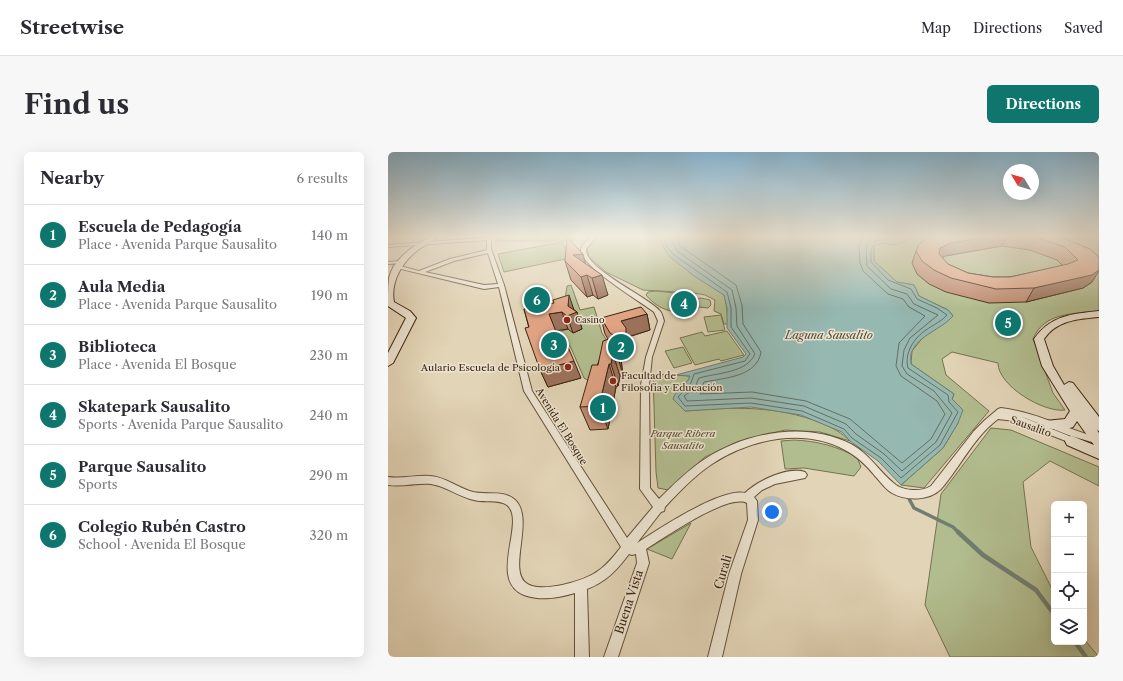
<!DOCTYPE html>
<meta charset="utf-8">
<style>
:root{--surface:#fff;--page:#f7f7f7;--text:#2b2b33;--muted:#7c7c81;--line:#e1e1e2;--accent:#0f766e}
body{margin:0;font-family:"Libre Caslon Text",serif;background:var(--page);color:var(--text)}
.controls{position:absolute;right:12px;bottom:12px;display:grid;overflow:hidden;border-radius:6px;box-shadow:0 4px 16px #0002}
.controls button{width:36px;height:36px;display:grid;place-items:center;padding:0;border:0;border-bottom:1px solid var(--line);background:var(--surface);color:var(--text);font:20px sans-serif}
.compass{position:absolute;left:615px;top:12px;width:36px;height:36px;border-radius:50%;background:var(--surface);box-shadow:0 4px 16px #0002;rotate:308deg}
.you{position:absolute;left:384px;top:360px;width:14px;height:14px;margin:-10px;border:3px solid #fff;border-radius:50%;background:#1a73e8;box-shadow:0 0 0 6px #1a73e833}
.badge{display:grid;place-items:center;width:26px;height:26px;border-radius:50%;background:var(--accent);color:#fff;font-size:13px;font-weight:700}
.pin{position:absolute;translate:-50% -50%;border:2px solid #fff;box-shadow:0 1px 4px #0006}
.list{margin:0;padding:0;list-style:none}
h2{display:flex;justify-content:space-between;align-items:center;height:52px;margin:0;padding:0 16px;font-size:17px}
h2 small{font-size:13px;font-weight:400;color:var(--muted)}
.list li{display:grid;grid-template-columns:26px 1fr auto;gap:12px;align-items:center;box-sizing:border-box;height:60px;padding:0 16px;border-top:1px solid var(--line)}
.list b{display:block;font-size:15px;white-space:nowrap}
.list p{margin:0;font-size:13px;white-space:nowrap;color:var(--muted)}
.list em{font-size:13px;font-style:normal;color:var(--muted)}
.icon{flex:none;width:22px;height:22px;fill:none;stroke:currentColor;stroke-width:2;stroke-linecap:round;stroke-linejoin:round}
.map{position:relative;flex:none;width:711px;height:505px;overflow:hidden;border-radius:6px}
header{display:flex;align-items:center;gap:24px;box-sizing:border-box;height:56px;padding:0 20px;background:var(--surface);border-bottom:1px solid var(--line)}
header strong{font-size:19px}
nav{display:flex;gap:22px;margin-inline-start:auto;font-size:14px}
.intro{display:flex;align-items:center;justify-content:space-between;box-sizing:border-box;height:96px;padding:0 24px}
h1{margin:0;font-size:28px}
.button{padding:10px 18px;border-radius:6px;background:var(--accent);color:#fff;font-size:14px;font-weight:700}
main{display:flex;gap:24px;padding:0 24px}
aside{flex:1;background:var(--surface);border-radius:6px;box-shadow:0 4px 16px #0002}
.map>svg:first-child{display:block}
.green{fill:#b2bd8f;stroke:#767150}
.water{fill:#95b8b1;stroke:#717d71}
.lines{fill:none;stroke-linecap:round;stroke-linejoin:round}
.shore{stroke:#686e60;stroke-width:1}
.stream-far1{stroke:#717d71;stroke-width:3.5}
.stream{stroke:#717d71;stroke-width:4.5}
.minor-casing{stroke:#65513a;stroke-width:2}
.secondary-casing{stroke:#3b2510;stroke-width:2}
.minor{fill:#ece3d0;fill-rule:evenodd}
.secondary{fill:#ece3d0;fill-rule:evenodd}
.wall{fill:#c18c72;stroke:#3b2510;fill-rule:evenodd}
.shaded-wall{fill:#9d725c;stroke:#3b2510}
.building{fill:#e0a384;stroke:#3b2510}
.poi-dot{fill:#8f2418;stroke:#ece3d0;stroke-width:1.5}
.labels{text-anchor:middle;stroke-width:3;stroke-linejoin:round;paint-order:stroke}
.far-poi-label{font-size:9px;fill:#3b2510;stroke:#ece3d0;text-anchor:start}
.poi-label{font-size:10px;fill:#3b2510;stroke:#ece3d0;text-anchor:end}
.street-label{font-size:10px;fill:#3b2510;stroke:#ece3d0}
.park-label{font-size:10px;font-style:italic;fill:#594b30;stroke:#ece3d0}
.water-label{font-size:11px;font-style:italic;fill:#524a38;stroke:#ece3d0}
.near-street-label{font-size:12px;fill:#3b2510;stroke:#ece3d0}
</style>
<header>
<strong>Streetwise</strong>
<nav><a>Map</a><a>Directions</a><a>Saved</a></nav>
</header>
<div class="intro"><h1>Find us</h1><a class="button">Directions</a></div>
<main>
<aside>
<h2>Nearby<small>6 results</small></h2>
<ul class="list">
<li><span class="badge">1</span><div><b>Escuela de Pedagogía</b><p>Place · Avenida Parque Sausalito</p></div><em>140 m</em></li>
<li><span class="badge">2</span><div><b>Aula Media</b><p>Place · Avenida Parque Sausalito</p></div><em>190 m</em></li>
<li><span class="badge">3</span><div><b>Biblioteca</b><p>Place · Avenida El Bosque</p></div><em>230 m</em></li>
<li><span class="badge">4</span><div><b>Skatepark Sausalito</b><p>Sports · Avenida Parque Sausalito</p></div><em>240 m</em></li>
<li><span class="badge">5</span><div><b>Parque Sausalito</b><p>Sports</p></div><em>290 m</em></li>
<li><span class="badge">6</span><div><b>Colegio Rubén Castro</b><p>School · Avenida El Bosque</p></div><em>320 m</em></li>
</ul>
</aside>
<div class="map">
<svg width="711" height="505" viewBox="0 0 711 505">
<rect width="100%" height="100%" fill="#e2d4b6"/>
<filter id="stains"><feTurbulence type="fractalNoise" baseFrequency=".005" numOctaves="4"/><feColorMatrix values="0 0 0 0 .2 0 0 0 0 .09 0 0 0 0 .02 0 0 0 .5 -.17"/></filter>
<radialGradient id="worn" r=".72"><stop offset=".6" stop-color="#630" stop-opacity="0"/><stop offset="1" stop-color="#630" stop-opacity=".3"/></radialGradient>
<!-- green -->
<path class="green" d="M111 85H189L185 89H107Z
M208 85H272L276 96 283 106 336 143 339 156 340 172H336L333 162 326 159 327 148 317 143 306 141 255 138 218 120 201 105 199 95Z
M526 85H663L699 88 676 85H711V159C685 162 656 160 645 187L665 241 677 258C656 261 610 234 610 211L564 200 554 207 558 223 601 259 536 336 513 333 555 296 570 271 564 247 566 242 523 212 524 199 532 189 538 182 565 164 560 158 531 144 526 133 509 130 486 109V94L494 91 508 93Z
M174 90 182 106 116 120 110 102Z
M183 133 192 158 206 155 214 181 226 200 205 231 196 226 183 196 181 193H175L171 180 183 176 175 161 179 134Z
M268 139 306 143V147L313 146 322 148 323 153 320 156 311 155 309 159C289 163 271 159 258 143L260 140Z
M333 163 337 178 320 180 316 165Z
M339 179 356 203 333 209 331 207 307 213 292 186 314 180 317 184Z
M295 195 304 211 286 216 277 199Z
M265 222 302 224 299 231 288 238 297 259C343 255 389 253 433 271 445 276 453 280 462 289L432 280 397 278 351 289 317 305 280 338 270 336 268 320Z
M603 276 623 278 711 315V334L662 309 635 330 643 395 666 441V490H696V487L711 505H562L537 453 553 342Z
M406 288C429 289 448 294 469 305L473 315 466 324 416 316 397 317 393 289Z
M303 371 284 407 259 397Z"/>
<!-- water -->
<path class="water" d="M272 85H526L508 93 494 91 486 94V109L509 130 526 133 531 144 560 158 565 164C554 177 531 183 524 199 522 203 523 208 523 212L566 242 564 247 575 258 570 271 555 296 513 333 490 309 462 289 454 280 413 263 363 255 297 259 285 247C289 235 298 235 302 224L288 223 355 205 358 202 339 176V156L336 143 306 124 281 104 276 96Z"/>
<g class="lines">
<!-- shore -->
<path class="shore" d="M276 85 279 95 286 103 339 140 343 156V175L362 202 357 209 306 222 303 231 290 245 297 254 363 251 414 259 456 277 464 286 493 306 513 326 552 293 570 260 561 250 560 243 520 216C516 201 526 186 538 178 545 173 554 169 559 163L549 156 529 147 523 137 500 128 483 110V99L487 89 515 85
M282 85 289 99 344 138 348 156 349 174 367 202C359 221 328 221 311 226L306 237 296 244 299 249 363 246 416 254 458 272 468 282 496 302 514 319 548 290 564 261 546 239 519 222 514 214 516 198 522 186 550 163 526 152 519 142 503 137 479 114 478 92 485 85
M288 85 292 94 348 133 354 153 355 172 373 200C369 225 336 226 316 230L312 242 364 240 418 249 462 267 514 311 543 287 557 262 549 249 513 224 508 214 511 191 537 164 521 155 515 147 500 142 475 119 472 111 471 95 475 85"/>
<!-- stream-far1 -->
<path class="stream-far1" d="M519 343 526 356 565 375 571 381"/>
<!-- stream -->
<path class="stream" d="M570 380 595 403 648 438 666 462
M687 490 698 505"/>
<defs>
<path id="minor" d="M106 85 103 88V97L116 133 144 239 239 386 265 355 252 337 253 233 258 205 270 169 266 160C253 150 194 115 193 99 192 94 200 88 203 85H208L198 97C196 116 258 144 271 158 274 160 275 166 276 169L264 205 261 233 262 336 271 347C285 333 300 318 317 307 359 280 417 269 463 292 482 302 492 321 508 333 517 339 534 340 543 334L586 279 597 268 610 257 613 256C648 260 678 277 711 286V292L683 284 637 266 634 265 691 288 692 290 691 292 688 293 627 269 610 267C585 286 573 314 553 337 541 349 518 349 504 341 497 337 493 330 487 324 479 314 469 304 457 298 416 275 362 287 324 312 306 324 291 340 277 355L276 359 273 360 249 391C271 377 332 336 357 341 369 329 400 314 417 320L419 323 417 326 387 332 374 338 366 345 369 349 370 368 353 422 334 505H320L341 422 360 368 359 351C340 341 276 386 258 397L261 411 230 505H216L249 411 248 402 244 403 241 402C229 418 218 430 199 437L201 505H187V441C170 446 153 449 136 443 99 428 139 369 119 353 111 347 95 351 86 348 71 345 58 334 43 332 29 331 14 335 0 333V325C14 327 28 323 42 324 58 325 70 336 85 340 98 343 115 338 126 347 148 365 119 417 138 431 152 442 197 429 210 419 219 413 226 404 233 395L136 239 111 135 96 137 5 115 8 113 31 119 62 107 99 98V88L0 95V93ZM100 101 110 132 96 133 37 120 66 109Z
M12 109H14V111L0 112V110Z"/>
<path id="secondary" d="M42 85H49C44 90 37 93 31 97 15 109 2 129 6 150L22 159 28 166 5 211 0 214V201L18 166 0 154C0 145 0 134 1 126 6 106 25 94 42 85Z
M711 159V165C690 167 669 168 656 187L665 214 676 233 681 230 685 231 711 265V279L709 278 711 281V307L679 293 677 289 679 285 684 284 706 293 689 269 685 275C677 278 665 278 657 275L655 272 657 269 677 267 682 259 654 214 646 187C663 163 684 162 711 159Z"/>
</defs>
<!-- minor casing -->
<use href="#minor" class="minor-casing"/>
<!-- secondary casing -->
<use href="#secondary" class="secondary-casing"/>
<!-- minor -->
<use href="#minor" class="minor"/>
<!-- secondary -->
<use href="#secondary" class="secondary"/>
</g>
<!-- wall -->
<path class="wall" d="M543 85H672L702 97 704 130 695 136 638 150 601 151 558 140 541 132 529 122 524 111 528 99ZM614 94 642 98 669 108 675 114 622 125H605L580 121 560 112 554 106 557 104Z
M177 109 198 112 220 143 210 147 205 143 199 145 183 128Z
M136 157 186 158 189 160 194 177 185 181 180 177 168 178 193 226 160 235 152 218Z
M259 162 262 178 240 185 242 192V202L236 204 231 200 233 207 235 224H232L230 234 228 235 220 277 202 278 192 255 220 187 217 182 213 166Z"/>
<!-- shaded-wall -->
<path class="shaded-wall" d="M601 85H619L614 94 557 104 548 109 552 96 562 91Z
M195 102 200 121 185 103Z
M711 118V119L704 130 695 136 638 150 646 136Z
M199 123 205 143 199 145 193 125Z
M214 123 220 143 210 147 204 126Z
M181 143 186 158 189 160 194 177 185 181 179 164Z
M174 160 180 177 167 179 161 162Z
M259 162 262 178 240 185 242 192V202L236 204 232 188 233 169Z
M227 185 233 207 235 224 229 201Z
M225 202 232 224 230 234 223 212Z
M186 209 193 226 160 235 152 218Z
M221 212 228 235 220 277 211 254Z"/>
<!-- building -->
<path class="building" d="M179 85 195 102 185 103 214 123 204 126 199 123 193 125 177 109Z
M543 85H601L562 91 552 96 551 102 560 112 580 121 605 125H622L680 112 690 108 677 95 647 85H672L702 97 711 105V118L704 123 646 136 608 137 563 126 546 118 534 109 528 99 530 94 534 89Z
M181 143 180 154 189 160 179 164 174 160 161 162 169 182 174 181 186 209 152 218 137 176 141 175 136 157 166 151 165 148Z
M253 155 259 162 233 169 238 176V186L232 188 222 181 213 166Z
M227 185 229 201 225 202 223 212H221L211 254 192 255 204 213H210L215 189Z"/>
<!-- sky -->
<linearGradient id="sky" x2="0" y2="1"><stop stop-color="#87b6d2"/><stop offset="0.54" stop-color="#f2ecde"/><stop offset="1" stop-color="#f2ecde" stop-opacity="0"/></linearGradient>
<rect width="711" height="156" fill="url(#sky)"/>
<!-- markers -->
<g class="poi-dot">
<circle cx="179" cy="168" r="4"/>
<circle cx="180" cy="215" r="4"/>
<circle cx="225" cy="229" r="4"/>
</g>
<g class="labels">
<!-- far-poi labels -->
<g class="far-poi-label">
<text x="187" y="171">Casino</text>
</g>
<!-- poi labels -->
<g class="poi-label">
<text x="172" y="219">Aulario Escuela de Psicología</text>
<text x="233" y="227" text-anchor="start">Facultad de<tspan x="233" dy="12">Filosofía y Educación</tspan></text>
</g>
<!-- street labels -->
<g class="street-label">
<text transform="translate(174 274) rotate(58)" y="4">Avenida El Bosque</text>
<text transform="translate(643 274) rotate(20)" y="4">Sausalito</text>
</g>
<!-- park labels -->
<g class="park-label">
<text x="295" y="285">Parque Ribera<tspan x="295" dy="12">Sausalito</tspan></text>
</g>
<!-- water labels -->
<g class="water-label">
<text x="441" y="187">Laguna Sausalito</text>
</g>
<!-- near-street labels -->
<g class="near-street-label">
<text transform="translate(335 420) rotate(-74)" y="4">Curali</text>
<text transform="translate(241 450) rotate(-72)" y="4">Buena Vista</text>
</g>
</g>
<rect width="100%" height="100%" filter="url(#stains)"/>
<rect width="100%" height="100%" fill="url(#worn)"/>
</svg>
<div class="controls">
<button>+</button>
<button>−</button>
<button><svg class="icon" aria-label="locate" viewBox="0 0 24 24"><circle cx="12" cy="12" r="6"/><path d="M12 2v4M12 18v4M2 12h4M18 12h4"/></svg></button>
<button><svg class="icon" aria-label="layers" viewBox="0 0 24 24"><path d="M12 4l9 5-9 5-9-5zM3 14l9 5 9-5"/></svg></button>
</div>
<svg class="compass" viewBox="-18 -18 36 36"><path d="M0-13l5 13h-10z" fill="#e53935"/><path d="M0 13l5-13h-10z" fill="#7c7c81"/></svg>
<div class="you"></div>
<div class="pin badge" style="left:215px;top:256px">1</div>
<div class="pin badge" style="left:233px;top:195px">2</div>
<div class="pin badge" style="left:166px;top:193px">3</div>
<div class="pin badge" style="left:296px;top:152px">4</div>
<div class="pin badge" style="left:620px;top:171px">5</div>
<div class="pin badge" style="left:149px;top:148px">6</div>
</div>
</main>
